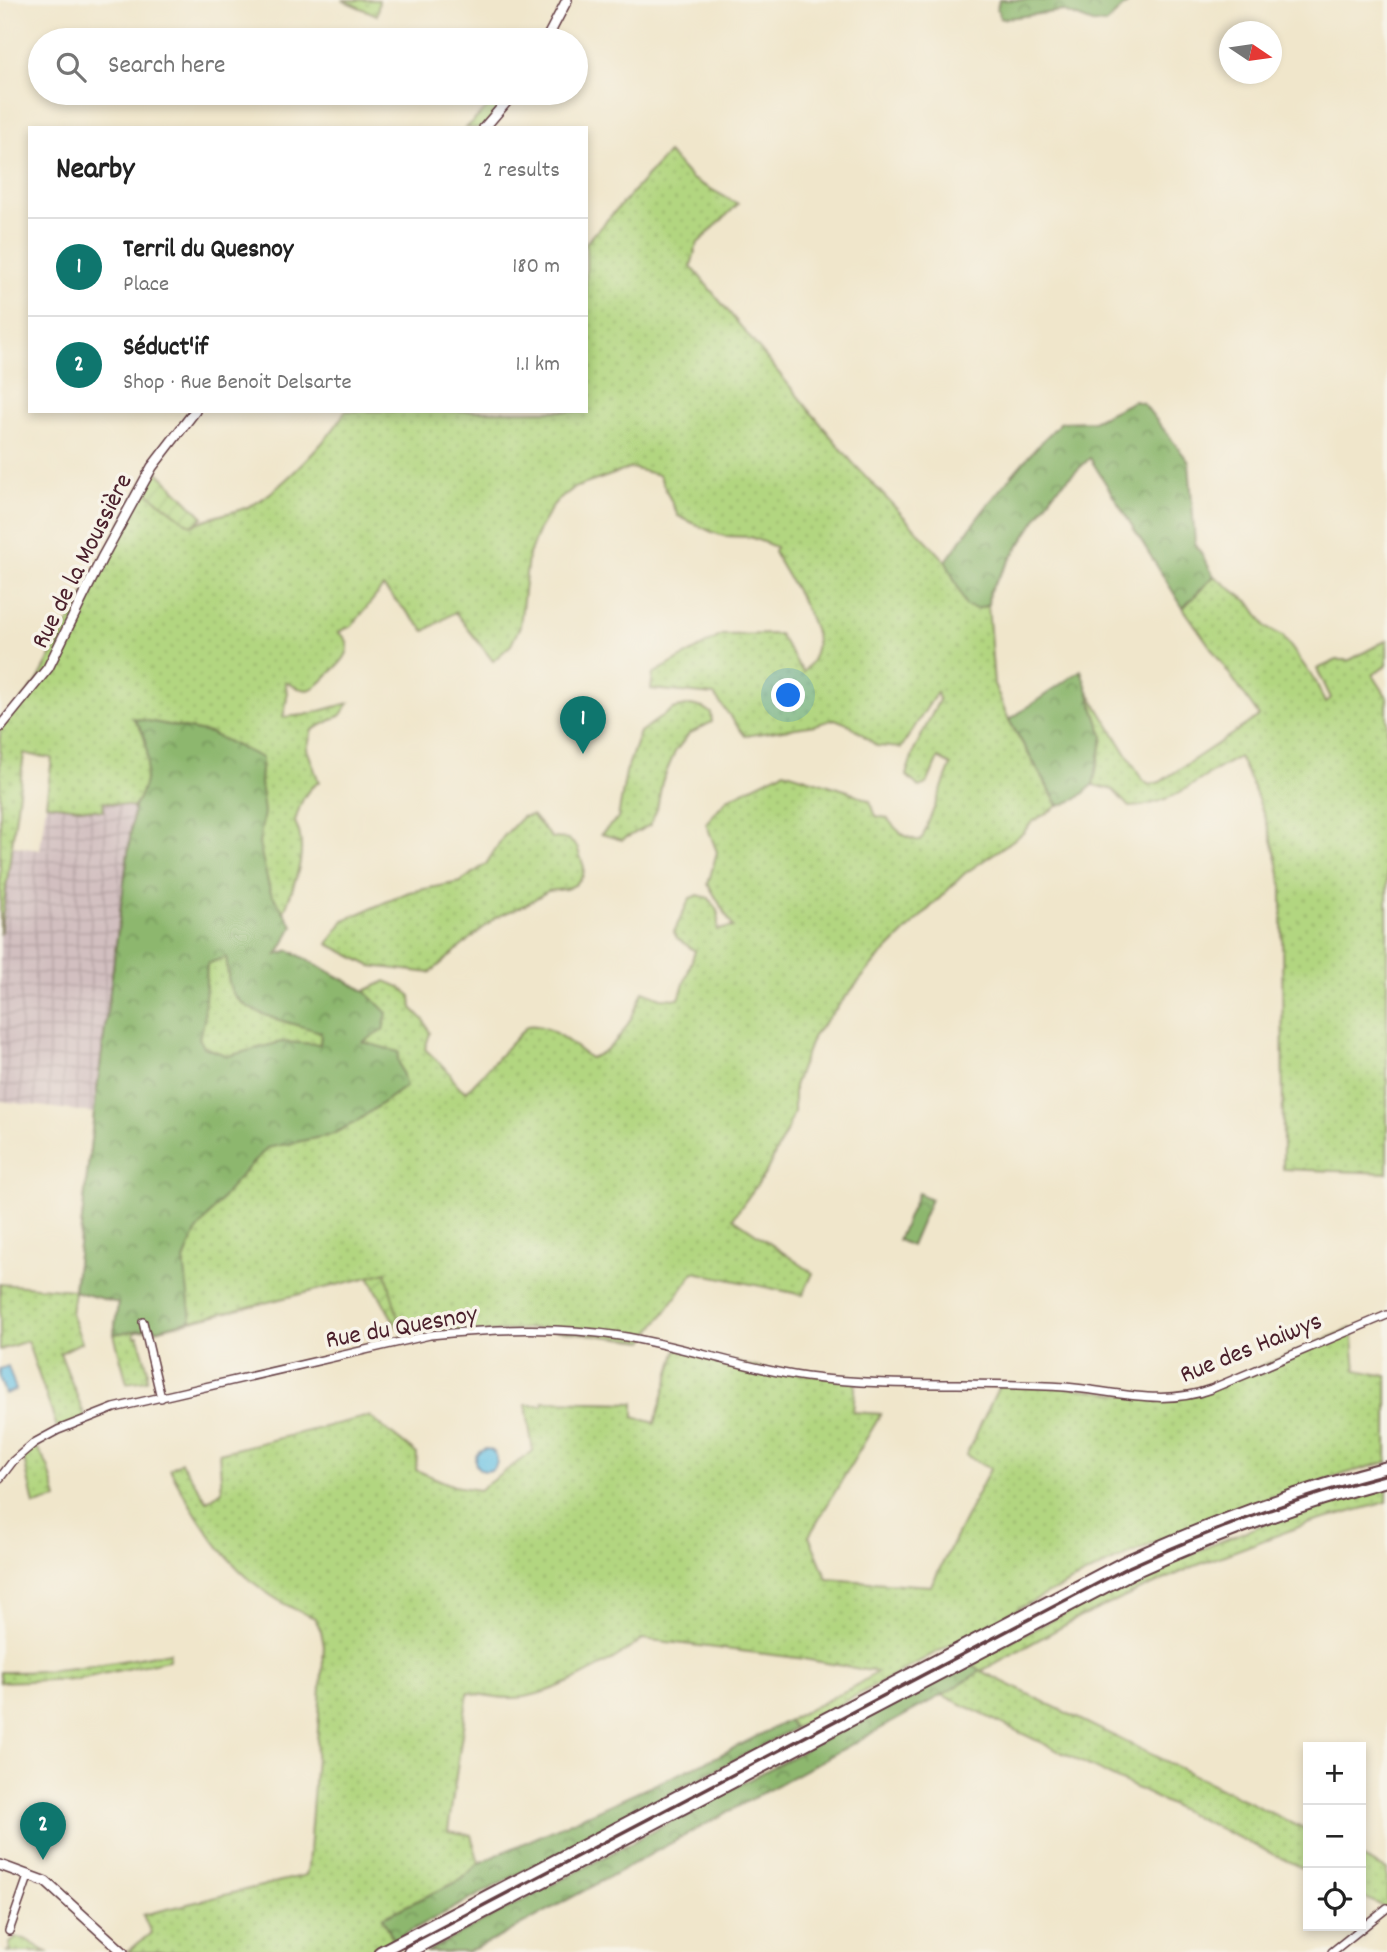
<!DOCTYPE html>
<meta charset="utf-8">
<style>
:root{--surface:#fff;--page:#f2f2f2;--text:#222;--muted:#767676;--line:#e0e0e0;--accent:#0f766e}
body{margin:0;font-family:Dekko,sans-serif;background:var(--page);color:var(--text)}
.controls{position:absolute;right:21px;bottom:21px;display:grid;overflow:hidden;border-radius:0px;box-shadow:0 4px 10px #0003}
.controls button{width:63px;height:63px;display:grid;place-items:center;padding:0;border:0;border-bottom:2px solid var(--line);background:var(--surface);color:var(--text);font:35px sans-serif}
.compass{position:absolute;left:1219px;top:21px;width:63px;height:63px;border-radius:50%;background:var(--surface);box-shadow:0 4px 10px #0003;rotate:103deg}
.you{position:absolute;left:789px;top:696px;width:24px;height:24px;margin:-18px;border:5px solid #fff;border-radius:50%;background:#1a73e8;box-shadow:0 0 0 10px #1a73e833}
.badge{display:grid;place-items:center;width:46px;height:46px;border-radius:50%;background:var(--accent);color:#fff;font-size:23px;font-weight:700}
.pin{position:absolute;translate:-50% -58px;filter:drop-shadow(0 2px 4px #0008)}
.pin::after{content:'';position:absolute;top:37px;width:24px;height:21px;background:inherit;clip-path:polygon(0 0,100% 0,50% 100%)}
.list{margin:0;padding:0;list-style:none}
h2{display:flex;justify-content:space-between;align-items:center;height:91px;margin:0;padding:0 28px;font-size:30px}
h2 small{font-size:23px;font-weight:400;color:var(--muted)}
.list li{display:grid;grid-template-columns:46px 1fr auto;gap:21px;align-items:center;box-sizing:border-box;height:98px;padding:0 28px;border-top:2px solid var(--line)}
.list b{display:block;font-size:26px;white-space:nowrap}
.list p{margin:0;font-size:23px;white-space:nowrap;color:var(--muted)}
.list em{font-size:23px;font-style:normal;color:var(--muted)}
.icon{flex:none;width:38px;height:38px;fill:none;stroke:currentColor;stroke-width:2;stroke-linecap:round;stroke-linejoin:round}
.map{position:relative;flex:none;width:1387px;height:1952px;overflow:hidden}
.search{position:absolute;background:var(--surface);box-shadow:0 4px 10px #0003;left:28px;top:28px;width:560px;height:77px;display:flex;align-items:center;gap:18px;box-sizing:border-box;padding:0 24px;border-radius:38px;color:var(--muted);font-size:26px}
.panel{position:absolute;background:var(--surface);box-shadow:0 4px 10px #0003;left:28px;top:126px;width:560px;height:287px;border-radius:0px}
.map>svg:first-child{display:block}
.industrial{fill:url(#industrial-grid)}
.grass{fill:url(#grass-dots);stroke:#7e7a56;stroke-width:2;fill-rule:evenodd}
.forest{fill:url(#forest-crowns);stroke:#6c6b4c;stroke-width:2;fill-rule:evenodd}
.garden{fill:url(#garden-furrows);stroke:#7e7a56;stroke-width:2}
.water{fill:#67c2e5;stroke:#587088;stroke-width:2}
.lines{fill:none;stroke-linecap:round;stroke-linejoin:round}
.minor-casing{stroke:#633d43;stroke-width:10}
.tertiary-casing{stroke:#633d43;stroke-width:12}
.trunk-casing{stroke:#633d43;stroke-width:14}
.minor{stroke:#fff;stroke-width:7}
.tertiary{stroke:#fff;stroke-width:9}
.trunk{stroke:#fff;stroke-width:10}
.labels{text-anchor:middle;stroke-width:7;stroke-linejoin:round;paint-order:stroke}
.street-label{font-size:26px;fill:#4a1f2b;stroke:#f7f3e8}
</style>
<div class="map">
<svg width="1387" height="1952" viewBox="0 0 1387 1952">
<defs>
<pattern id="industrial-grid" width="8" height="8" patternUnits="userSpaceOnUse" patternTransform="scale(1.75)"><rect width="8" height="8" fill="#d2bfc0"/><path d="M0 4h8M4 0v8" fill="none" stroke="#b6a4a5"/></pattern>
<pattern id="grass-dots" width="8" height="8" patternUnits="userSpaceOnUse" patternTransform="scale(1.75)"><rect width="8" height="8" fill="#b2d680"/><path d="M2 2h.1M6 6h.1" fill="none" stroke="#9bb76f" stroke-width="1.8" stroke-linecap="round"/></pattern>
<pattern id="forest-crowns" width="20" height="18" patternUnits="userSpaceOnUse" patternTransform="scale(1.75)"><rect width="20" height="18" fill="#8db76e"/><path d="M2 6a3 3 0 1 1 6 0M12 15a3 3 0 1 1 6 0" fill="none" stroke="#75945b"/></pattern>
<pattern id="garden-furrows" width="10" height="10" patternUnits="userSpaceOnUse" patternTransform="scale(1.75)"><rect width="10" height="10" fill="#b2d680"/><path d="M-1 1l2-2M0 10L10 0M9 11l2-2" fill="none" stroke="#9bb76f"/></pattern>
</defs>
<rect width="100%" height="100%" fill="#f7f3e8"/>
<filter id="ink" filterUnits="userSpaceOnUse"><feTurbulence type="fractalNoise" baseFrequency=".0143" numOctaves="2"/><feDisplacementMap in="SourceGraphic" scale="14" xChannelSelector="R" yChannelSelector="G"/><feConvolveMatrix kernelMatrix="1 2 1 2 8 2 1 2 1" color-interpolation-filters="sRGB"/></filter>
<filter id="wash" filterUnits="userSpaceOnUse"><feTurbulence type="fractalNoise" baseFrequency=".00686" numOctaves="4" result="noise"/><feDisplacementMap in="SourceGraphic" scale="28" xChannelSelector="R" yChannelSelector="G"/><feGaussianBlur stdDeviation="1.57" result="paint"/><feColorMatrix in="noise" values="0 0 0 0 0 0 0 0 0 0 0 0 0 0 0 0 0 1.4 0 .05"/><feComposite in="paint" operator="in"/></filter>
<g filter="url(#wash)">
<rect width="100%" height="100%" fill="#f0e6cb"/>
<!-- industrial -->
<path class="industrial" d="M104 802 134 807 94 1113 0 1101V935L12 846 40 850 46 804 102 811Z"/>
<!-- grass -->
<path class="grass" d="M342 0H379L377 15Z
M503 93H514L484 128H466Z
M668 153 692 179 738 204 697 244 691 266 852 462 946 561 966 605 977 609 988 605 994 684 1009 720 1058 806 1032 822 1022 834 964 874 875 962 813 1036 794 1086V1112L786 1132 765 1174 733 1218 813 1273 803 1295 694 1272 644 1341 534 1328 404 1341 385 1273 155 1330 154 1328 134 1332 135 1337 138 1336 148 1370 147 1380 127 1383 114 1334 118 1303 74 1291 71 1314 82 1342 60 1353 86 1419 58 1430 27 1341 0 1350V1284L74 1290 94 1113 134 807 104 802 103 811 46 804 52 758 24 754 0 935V727L37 682 141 487 189 524 194 525C211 515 232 514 250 506 275 495 333 436 345 411H586V243ZM631 468 659 475 678 516 712 532 724 536 750 537 776 547 774 552C785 574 821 625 816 648 815 657 810 665 803 672L779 634 722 635 653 674 651 689 714 695 745 736 815 725 835 719 850 725 877 746 901 748 937 692 939 700 914 751 906 775 919 787 927 784 938 758 951 765 921 841C904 838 898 832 887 818L876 816 870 801 848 791 784 771 727 799 706 823 717 852 708 884 733 927 717 930 719 914 709 898 698 895 690 898 674 932 677 938 695 951 679 999 661 998 643 991C633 1017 619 1049 590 1058 573 1046 549 1022 527 1026L466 1092 456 1084 449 1072 425 1049 430 1033 424 1020 412 1008 411 996 400 987 386 981 365 991 289 950 277 955 293 926 284 912C294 884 310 851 295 822 299 807 304 790 319 782L307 749 312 730 341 715 349 703 305 715 283 717C286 704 289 696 285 682 293 685 303 692 311 689 317 687 323 680 328 675 343 662 359 646 338 632L352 626 383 587 425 631 455 612 493 661 511 645 520 626 528 557 539 529 554 504 574 488Z
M1214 576 1250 603 1267 628 1283 636 1316 682 1325 703 1331 698 1317 669 1337 660H1350L1387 640V665L1373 675 1387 697V1173L1283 1169 1282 887C1276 842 1259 797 1239 757 1201 775 1174 806 1129 807L1113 790 1093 785 1103 737 1088 691 1142 779 1149 785 1160 782 1259 716 1183 608Z
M691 705 703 708 711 713 712 722 689 734 675 752 662 782 657 809 650 825 622 840 601 834 618 818 626 772 640 732 673 709Z
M532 815 552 838 568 839 577 847 584 867 583 876 575 885 566 889 548 891 525 905 496 917 430 973 371 966 328 944 344 920 409 892 460 882 486 864 503 837 522 817Z
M1352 1328 1356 1370 1387 1376V1462C1316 1481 1247 1504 1180 1532 1047 1587 923 1662 795 1728L787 1721 855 1686 877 1672 798 1658 643 1639C612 1662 550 1698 511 1698 496 1698 482 1695 468 1692L448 1831 471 1835 479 1863 461 1880 383 1917 393 1940 369 1952H127L151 1933 143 1915 306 1875 308 1866 324 1646 321 1631 315 1618C242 1591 205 1535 170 1469L181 1462 207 1501 222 1491 219 1453 369 1416 417 1454 416 1470 454 1486 479 1490 533 1451 526 1405H543V1401L634 1403V1417L655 1423 677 1349 769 1370 856 1380 853 1412 881 1414 809 1536 827 1579 931 1586 990 1469 966 1455 999 1386 1067 1387 1147 1398 1193 1395Z
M34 1443 48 1466 57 1499 34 1505 24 1459 20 1455Z
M1387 1485V1502L1307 1524 1195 1566 1078 1618 981 1671 1308 1831V1871L942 1695 980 1671 968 1663C1104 1592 1237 1524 1387 1485Z
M170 1652 169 1660 79 1679 0 1682V1672C56 1673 115 1663 170 1652Z
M1361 1857 1387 1870V1908L1361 1896Z
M16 1938 25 1939 47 1952H6L10 1950 9 1944Z"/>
<!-- forest -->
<path class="forest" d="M999 0H1131L1105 24 1093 23 1062 11 1001 19 997 9Z
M1134 401 1143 403 1189 462 1195 543 1214 576 1183 608 1090 458 1054 492 989 592 988 605 977 609 966 606 946 561C983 509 1016 467 1061 422L1093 421Z
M1081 670 1103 737 1093 785 1077 799 1059 806 1009 720Z
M133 718 210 733 262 758 260 783 264 812 259 844 270 891 293 926 277 955 289 950 365 991 387 1013 383 1030 363 1042 399 1052 398 1059 406 1086 356 1122 331 1135 267 1148 235 1182 195 1234 184 1260 191 1320 155 1330 154 1328 114 1334 118 1303 74 1291 94 1113 134 807C150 782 154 741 133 718ZM226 957C228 968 227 981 231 990 243 1015 296 1024 321 1032L320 1044 281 1042 228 1056 204 1047 199 1038 204 1021 207 964Z
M918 1193 931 1199 911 1246 898 1240Z
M968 1663 981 1671 942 1695 492 1941 467 1952H426Z
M787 1721 795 1728 393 1940 383 1917 461 1880 479 1863 714 1758Z"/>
<!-- garden -->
<path class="garden" d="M157 471 203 517 194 525 189 524 144 490Z
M386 1272 400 1326 397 1327 369 1277Z"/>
<!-- water -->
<path class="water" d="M8 1366 16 1390 5 1394 0 1378V1369Z
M475 1460a11 11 0 1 1 22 0a11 11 0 1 1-22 0Z"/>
</g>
<g filter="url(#ink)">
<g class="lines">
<defs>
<path id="minor" d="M143 1322 161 1398
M0 1478 13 1461 34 1443 58 1430 114 1408 430 1335C494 1329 557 1326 620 1336 683 1346 743 1368 806 1377 892 1388 979 1381 1065 1387 1115 1391 1162 1407 1211 1389L1387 1315
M9 1931 29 1874
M1332 1952 1387 1908"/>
<path id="tertiary" d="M546 40 567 0
M484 128 514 93
M0 727 48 668 102 558 152 467 195 411
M0 1865 46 1882 123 1952"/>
<path id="trunk" d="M380 1952 1126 1561C1210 1523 1297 1490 1387 1467
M409 1952 1130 1574C1213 1536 1298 1504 1387 1481"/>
</defs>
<!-- minor casing -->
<use href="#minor" class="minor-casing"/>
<!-- tertiary casing -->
<use href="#tertiary" class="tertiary-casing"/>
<!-- trunk casing -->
<use href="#trunk" class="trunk-casing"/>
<!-- minor -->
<use href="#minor" class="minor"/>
<!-- tertiary -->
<use href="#tertiary" class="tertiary"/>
<!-- trunk -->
<use href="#trunk" class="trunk"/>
</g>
</g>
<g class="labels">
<!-- street labels -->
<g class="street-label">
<text transform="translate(80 560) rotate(-63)" y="9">Rue de la Moussière</text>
<text transform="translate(401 1325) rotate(-10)" y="9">Rue du Quesnoy</text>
<text transform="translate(1250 1346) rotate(-22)" y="9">Rue des Haiwys</text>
</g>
</g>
</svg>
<div class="controls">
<button>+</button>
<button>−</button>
<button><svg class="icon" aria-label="locate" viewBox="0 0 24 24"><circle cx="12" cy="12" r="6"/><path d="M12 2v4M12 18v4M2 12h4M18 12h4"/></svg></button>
</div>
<svg class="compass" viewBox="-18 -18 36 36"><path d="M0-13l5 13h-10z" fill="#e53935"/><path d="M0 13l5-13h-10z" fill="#767676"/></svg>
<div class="you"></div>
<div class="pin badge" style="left:583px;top:754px">1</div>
<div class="pin badge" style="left:43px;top:1860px">2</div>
<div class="search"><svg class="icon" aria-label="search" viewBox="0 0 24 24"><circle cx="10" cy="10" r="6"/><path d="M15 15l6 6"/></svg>Search here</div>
<section class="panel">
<h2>Nearby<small>2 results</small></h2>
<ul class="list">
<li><span class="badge">1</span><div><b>Terril du Quesnoy</b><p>Place</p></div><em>180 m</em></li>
<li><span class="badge">2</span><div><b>Séduct'if</b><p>Shop · Rue Benoit Delsarte</p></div><em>1.1 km</em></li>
</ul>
</section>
</div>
